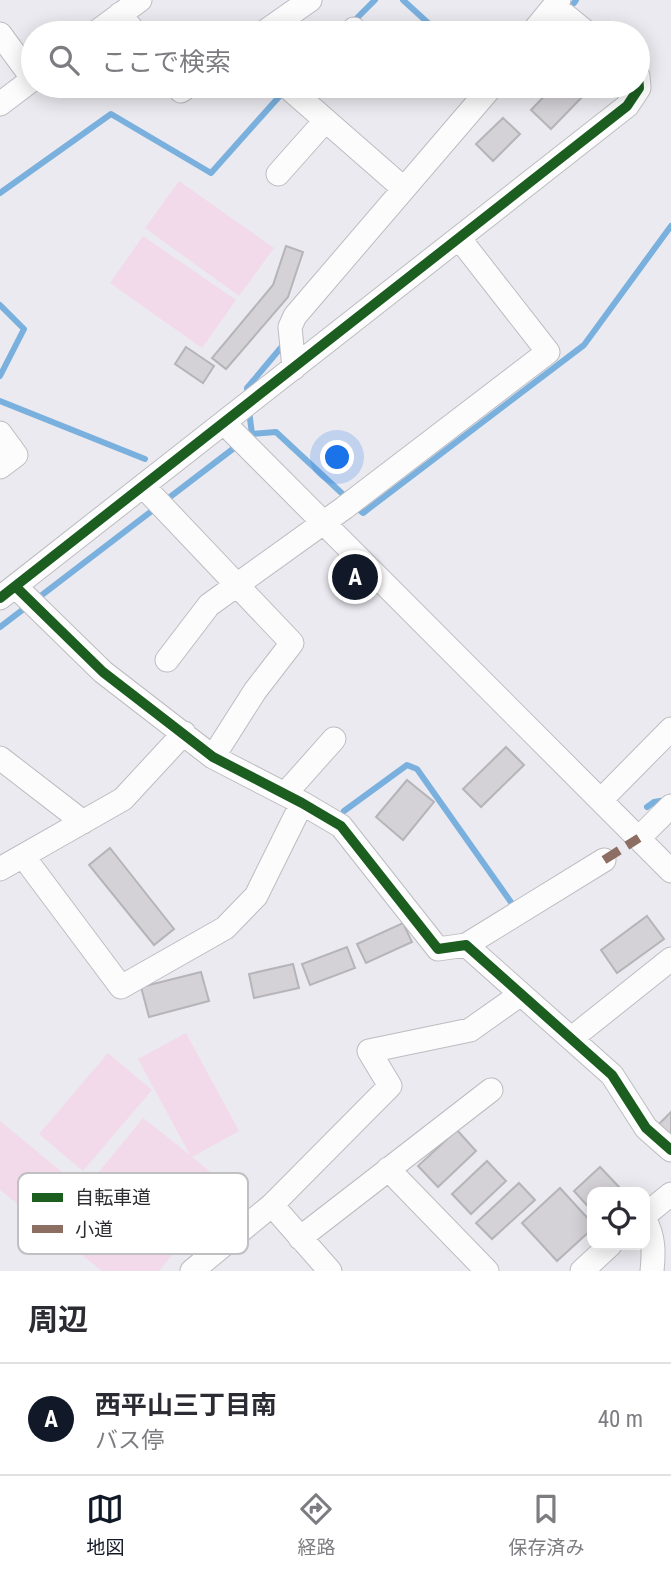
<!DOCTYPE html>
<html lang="ja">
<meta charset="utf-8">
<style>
:root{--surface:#fff;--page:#f7f7f7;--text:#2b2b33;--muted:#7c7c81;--line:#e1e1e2;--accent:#111827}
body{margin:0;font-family:"Roboto Condensed","Noto Sans JP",sans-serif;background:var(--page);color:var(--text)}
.controls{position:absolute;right:21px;bottom:21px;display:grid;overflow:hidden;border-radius:14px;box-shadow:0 4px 18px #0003}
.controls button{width:63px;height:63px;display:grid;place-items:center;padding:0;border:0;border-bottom:2px solid var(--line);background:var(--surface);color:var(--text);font:35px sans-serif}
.you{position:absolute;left:338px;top:458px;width:24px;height:24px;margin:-18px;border:5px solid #fff;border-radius:50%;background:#1a73e8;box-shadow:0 0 0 10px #1a73e833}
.badge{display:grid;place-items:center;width:46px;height:46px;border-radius:50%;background:var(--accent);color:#fff;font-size:23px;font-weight:700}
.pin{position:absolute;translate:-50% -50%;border:4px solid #fff;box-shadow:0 2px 7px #0006}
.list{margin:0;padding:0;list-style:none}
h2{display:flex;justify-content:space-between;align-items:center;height:91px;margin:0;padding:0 28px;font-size:30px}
h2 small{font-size:23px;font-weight:400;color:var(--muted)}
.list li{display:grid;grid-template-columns:46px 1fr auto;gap:21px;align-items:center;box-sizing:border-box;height:112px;padding:0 28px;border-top:2px solid var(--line)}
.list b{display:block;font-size:26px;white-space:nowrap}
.list p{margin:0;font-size:23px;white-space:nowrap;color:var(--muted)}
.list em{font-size:23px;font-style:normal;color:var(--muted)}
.icon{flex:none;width:38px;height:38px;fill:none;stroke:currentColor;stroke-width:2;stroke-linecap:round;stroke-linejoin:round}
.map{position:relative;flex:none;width:671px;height:1271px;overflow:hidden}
.search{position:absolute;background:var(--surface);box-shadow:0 4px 18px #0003;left:21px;right:21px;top:21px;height:77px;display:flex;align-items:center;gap:18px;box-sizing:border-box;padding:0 24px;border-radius:38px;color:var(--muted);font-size:26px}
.sheet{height:203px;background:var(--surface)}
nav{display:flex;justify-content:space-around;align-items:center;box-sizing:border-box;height:98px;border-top:2px solid var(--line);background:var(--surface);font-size:19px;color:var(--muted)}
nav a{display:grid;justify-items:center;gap:4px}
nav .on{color:var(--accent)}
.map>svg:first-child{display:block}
.green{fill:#f2daea}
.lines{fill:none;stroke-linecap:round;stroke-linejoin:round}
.stream{stroke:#7ab0de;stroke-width:6}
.building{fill:#d4d2d6;stroke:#b5b4b8;stroke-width:2}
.minor-casing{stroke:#bdbcc1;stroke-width:25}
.minor{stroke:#fcfcfd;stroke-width:23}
.quiet{stroke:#8d6e63;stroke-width:9;stroke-dasharray:18 9;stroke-linecap:butt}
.cycleway-casing{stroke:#fff;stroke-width:15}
.cycleway{stroke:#1b5e20;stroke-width:10}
.key{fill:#fff;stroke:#c0bfc1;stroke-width:2}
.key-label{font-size:19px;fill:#2c2b30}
</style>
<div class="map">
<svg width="671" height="1271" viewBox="0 0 671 1271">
<rect width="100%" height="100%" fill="#ebeaf0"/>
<!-- green -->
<path class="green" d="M179 181 274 248 239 296 145 228Z
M143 236 236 300 202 348 110 283Z
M186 1033 239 1131 192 1157 228 1186 159 1271H102L0 1190V1121L84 1190 143 1118 190 1155 138 1059Z
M108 1053 152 1090 83 1171 39 1134Z"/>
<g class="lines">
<!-- stream -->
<path class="stream" d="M403 0 439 33
M574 3 576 0
M352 23 375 0
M442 33 457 24 468 33
M547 33 552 27
M0 193 111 114 211 173 286 89
M0 305 24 329 0 376
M248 397 247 388 284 344
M0 401 145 459
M249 411 252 434
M246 438 252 434 276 432 348 499
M356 507 363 513 584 345 671 226
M0 627 238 445
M647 807 654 802 666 800
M344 811 407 765 417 769 513 905 518 903"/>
</g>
<!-- building -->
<path class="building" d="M554 86H574L584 95 551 129 531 110Z
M503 118 520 134 493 161 476 144Z
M286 246 303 252 288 297 226 369 212 358 273 285Z
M186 347 214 366 203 383 175 364Z
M506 747 524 765 481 807 463 789Z
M407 780 434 802 403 840 376 817Z
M110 848 174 929 154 945 89 865Z
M647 916 664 939 617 973 601 950Z
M403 923 412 942 366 963 357 944Z
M347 947 355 968 310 985 302 964Z
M293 964 299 988 254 998 249 974Z
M201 972 209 1001 149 1017 141 987Z
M671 1112V1137L659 1124Z
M457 1130 476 1151 438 1187 418 1166Z
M487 1161 506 1181 471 1214 452 1194Z
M600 1167 620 1188 615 1192H592V1211L574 1191Z
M519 1183 535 1200 492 1239 476 1223Z
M560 1188 592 1223V1229L557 1261 522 1223Z"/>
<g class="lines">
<defs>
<path id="minor" d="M554 6 587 33
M120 14 135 33
M95 33 140 0
M263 33 310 0
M350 33 354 29
M532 33 559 0
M0 34 33 79
M177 86 181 91 188 86
M295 86 291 90 403 188
M0 104 33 79
M278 174 325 121
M294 368 290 327 295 316 492 86
M225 424 671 871
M0 433 16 455 0 467
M144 487 292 643 255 691 213 757
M16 587 103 672 213 757 302 803 341 826 438 949 466 945 612 1075 646 1128 671 1150
M0 598 627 106 639 88 638 76
M167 660 209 605 344 508 548 352 459 238
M0 758 83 822
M285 794 334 739
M601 800 671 729
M639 838 671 806
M23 856 121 987 225 928 256 896 302 803
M0 869 123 799 184 733
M466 945 604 860
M572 1038 671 959
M388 1169 487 1271
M272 1205 330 1271
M645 1215 671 1194
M645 1220C654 1237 654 1252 652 1271
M300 1238 491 1090
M192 1271 272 1205 390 1086 369 1051 470 1030 521 994
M582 1271 610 1245"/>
</defs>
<!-- minor casing -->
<use href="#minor" class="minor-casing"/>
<!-- minor -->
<use href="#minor" class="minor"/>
<!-- quiet -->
<path class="quiet" d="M604 860 639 838"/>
<defs>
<path id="cycleway" d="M16 587 103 672 213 757 302 803 341 826 438 949 466 945 612 1075 646 1128 671 1150
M0 598 627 106 639 88 638 76"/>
</defs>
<!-- cycleway casing -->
<use href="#cycleway" class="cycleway-casing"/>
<!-- cycleway -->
<use href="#cycleway" class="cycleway"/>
</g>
<!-- legend -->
<rect x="18" y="1173" width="230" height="81" rx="10" class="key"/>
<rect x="32" y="1193" width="31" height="9" fill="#1b5e20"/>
<rect x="32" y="1225" width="31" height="8" fill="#8d6e63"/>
<g class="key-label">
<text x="75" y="1204">自転車道</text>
<text x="75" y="1236">小道</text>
</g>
</svg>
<div class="controls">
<button><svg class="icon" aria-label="locate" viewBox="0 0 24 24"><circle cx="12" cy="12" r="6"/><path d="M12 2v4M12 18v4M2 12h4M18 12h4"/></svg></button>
</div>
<div class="you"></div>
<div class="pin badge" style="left:355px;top:577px">A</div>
<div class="search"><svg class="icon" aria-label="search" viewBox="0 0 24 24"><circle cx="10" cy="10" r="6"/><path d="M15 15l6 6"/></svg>ここで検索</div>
</div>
<section class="sheet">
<h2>周辺<small></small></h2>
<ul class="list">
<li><span class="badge">A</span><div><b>西平山三丁目南</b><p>バス停</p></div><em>40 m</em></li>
</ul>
</section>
<nav>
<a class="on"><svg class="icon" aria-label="map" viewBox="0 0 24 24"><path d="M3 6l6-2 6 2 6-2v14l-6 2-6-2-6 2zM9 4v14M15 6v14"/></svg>地図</a>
<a><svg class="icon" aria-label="directions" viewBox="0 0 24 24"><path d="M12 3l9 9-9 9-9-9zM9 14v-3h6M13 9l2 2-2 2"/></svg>経路</a>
<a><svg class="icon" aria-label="saved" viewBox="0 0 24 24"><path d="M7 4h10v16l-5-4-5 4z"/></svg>保存済み</a>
</nav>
